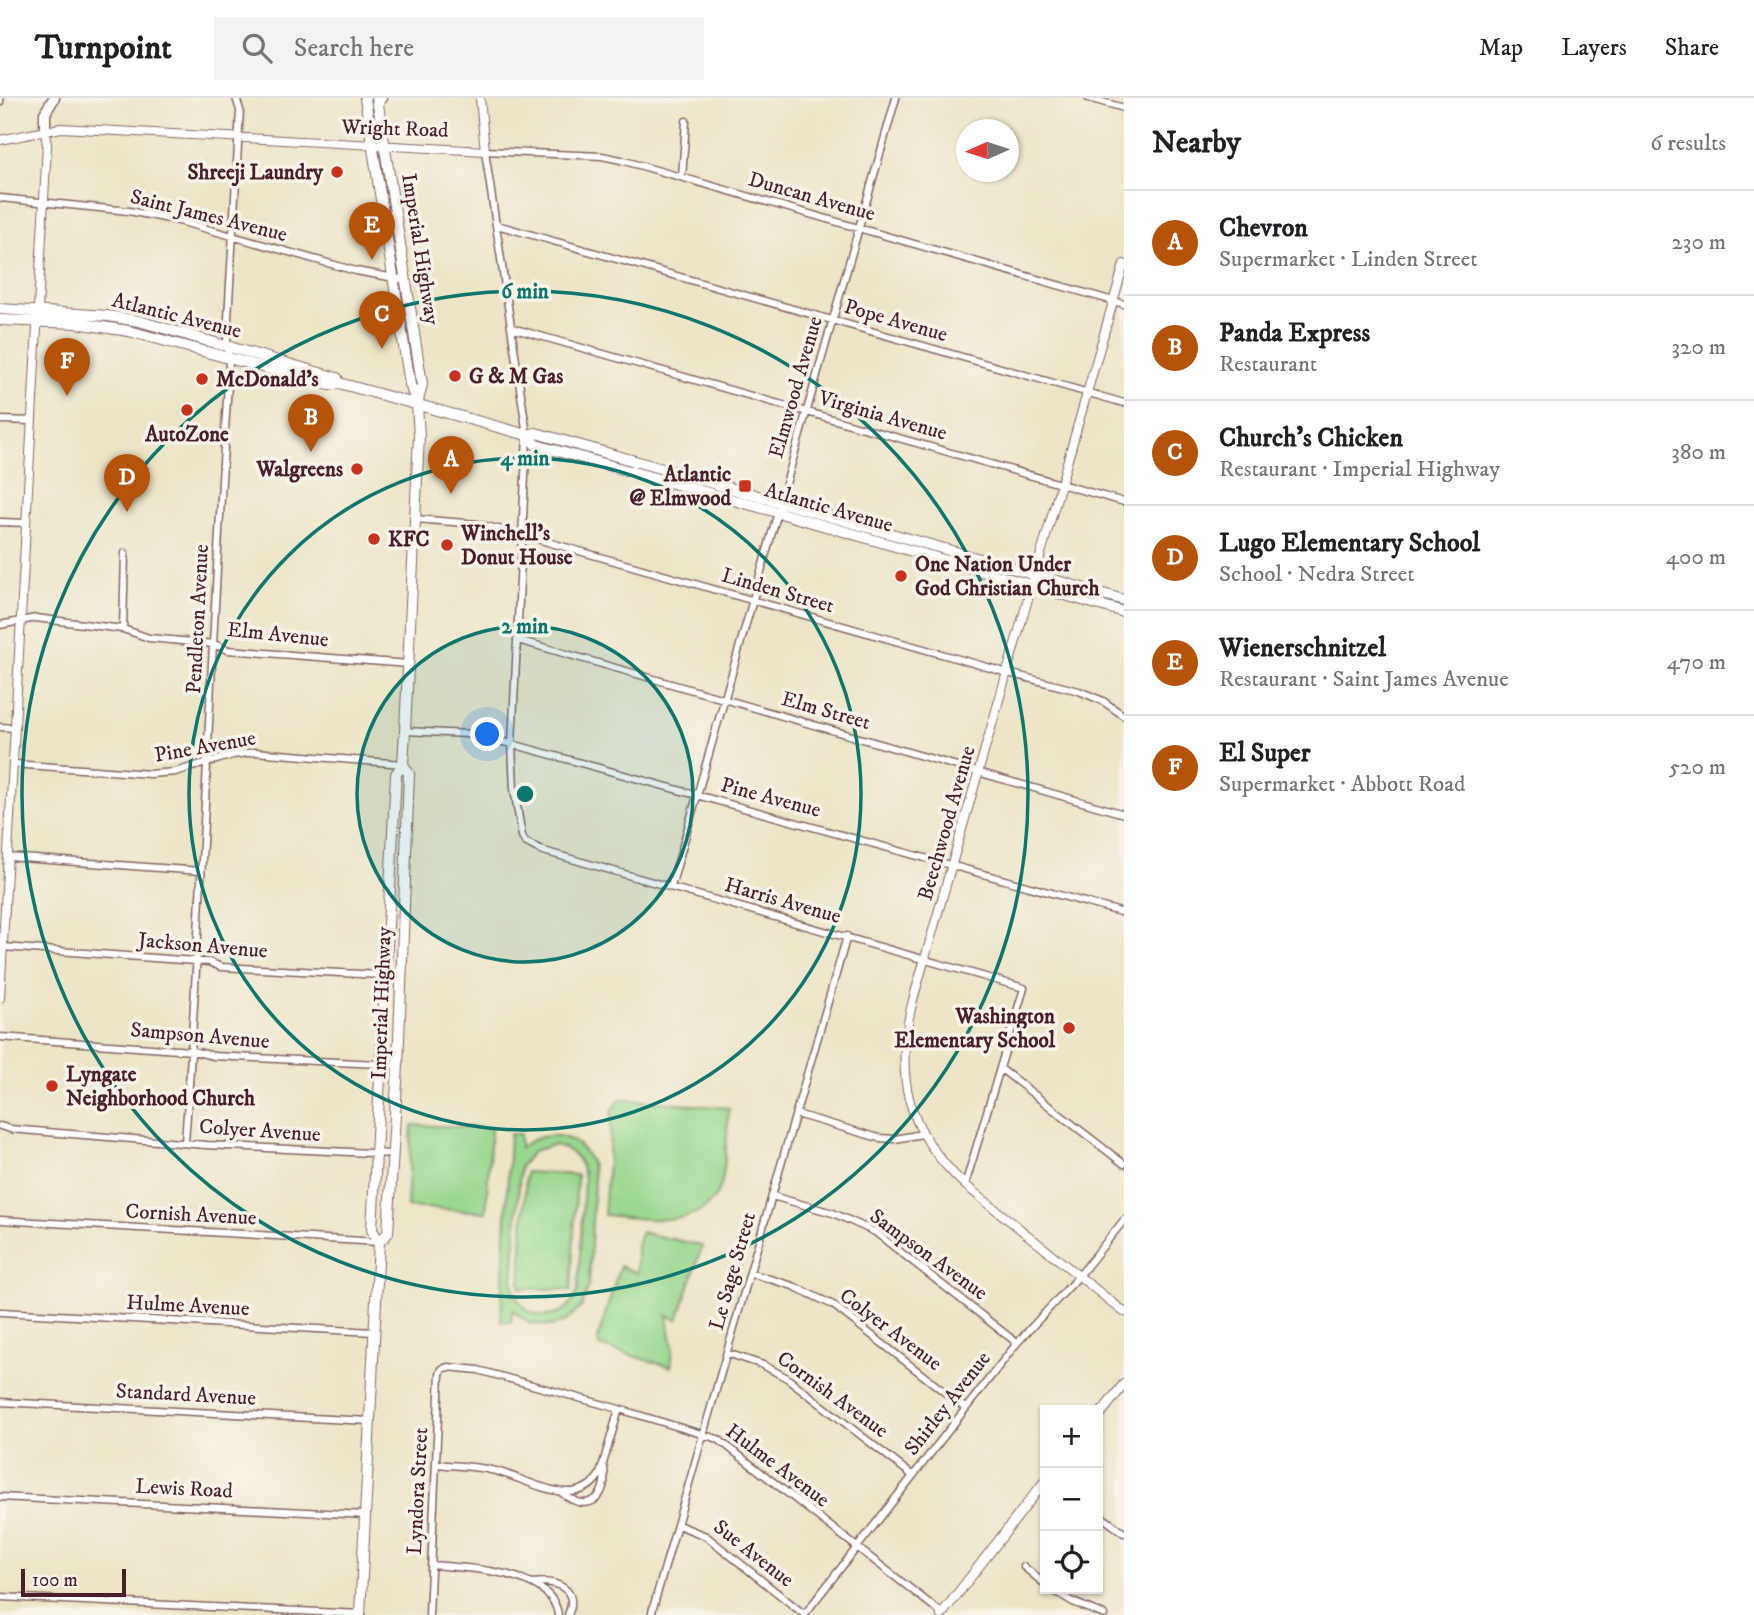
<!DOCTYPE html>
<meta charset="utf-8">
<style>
:root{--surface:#fff;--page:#f2f2f2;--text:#202124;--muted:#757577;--line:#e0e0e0;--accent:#b45309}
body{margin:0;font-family:"IM FELL DW Pica",serif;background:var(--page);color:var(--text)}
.controls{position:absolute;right:21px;bottom:21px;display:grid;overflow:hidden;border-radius:0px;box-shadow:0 2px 5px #0004}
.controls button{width:63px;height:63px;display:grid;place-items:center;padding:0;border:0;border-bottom:2px solid var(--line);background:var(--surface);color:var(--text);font:35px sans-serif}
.compass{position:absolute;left:956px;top:21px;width:63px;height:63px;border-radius:50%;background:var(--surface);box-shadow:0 2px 5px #0004;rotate:267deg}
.scale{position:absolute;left:21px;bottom:18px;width:105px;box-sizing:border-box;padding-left:7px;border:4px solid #4a1f2b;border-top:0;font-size:19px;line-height:24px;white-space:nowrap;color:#4a1f2b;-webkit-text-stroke:5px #f7f3e8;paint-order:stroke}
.you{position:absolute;left:488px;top:637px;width:24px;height:24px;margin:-18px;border:5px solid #fff;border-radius:50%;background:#1a73e8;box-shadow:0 0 0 10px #1a73e833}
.badge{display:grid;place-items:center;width:46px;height:46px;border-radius:50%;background:var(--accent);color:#fff;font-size:23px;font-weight:700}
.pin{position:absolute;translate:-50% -58px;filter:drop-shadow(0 2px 4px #0008)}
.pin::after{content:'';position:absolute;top:37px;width:24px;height:21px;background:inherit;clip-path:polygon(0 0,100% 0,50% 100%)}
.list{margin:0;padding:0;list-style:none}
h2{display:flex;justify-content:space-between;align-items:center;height:91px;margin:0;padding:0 28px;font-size:30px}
h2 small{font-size:23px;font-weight:400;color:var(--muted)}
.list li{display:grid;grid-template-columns:46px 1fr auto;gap:21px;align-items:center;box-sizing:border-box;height:105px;padding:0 28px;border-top:2px solid var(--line)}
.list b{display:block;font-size:26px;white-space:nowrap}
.list p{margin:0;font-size:23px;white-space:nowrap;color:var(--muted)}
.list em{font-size:23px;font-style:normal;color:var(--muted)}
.icon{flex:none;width:38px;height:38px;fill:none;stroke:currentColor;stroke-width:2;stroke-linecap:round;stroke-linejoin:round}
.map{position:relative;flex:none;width:1124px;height:1517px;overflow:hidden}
header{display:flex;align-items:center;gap:42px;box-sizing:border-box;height:98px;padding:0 35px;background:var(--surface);border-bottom:2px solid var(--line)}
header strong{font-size:33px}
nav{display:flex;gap:38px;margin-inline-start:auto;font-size:24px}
.search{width:490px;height:63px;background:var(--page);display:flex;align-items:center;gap:18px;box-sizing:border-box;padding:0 24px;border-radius:0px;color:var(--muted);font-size:26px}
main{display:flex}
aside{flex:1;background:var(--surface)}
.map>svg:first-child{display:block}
.green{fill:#98d88e;stroke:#717c5c;stroke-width:2;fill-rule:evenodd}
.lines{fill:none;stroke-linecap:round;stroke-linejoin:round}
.minor-casing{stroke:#836462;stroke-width:9}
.tertiary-casing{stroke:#836462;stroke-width:10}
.secondary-casing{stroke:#836462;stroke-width:11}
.primary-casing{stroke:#836462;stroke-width:12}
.motorway-casing{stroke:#836462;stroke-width:13}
.minor{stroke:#fff;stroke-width:6}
.tertiary{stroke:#fff;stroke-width:8}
.secondary{stroke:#fff;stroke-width:9}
.primary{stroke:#fff;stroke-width:10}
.motorway{stroke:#fff;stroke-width:10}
.ring{fill:none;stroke:#0f766e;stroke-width:3.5}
.poi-dot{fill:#c8321e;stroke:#f7f3e8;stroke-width:2.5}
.labels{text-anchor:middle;stroke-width:7;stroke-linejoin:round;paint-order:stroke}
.street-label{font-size:21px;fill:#4a1f2b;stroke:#f7f3e8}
.poi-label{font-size:21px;font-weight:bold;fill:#4a1f2b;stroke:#f7f3e8;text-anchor:start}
.centre{fill:#0f766e;stroke:#f7f3e8;stroke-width:3.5}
.ring-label{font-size:21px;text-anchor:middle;font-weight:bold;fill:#0f766e;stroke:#f7f3e8;stroke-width:7;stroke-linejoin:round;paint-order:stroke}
</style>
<header>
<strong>Turnpoint</strong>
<div class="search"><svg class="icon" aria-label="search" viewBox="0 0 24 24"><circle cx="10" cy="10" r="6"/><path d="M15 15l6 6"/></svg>Search here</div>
<nav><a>Map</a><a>Layers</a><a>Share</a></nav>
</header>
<main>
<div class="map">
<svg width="1124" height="1517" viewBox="0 0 1124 1517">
<rect width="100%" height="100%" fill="#f7f3e8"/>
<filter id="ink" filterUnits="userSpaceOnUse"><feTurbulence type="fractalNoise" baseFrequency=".0143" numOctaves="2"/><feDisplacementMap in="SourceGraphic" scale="14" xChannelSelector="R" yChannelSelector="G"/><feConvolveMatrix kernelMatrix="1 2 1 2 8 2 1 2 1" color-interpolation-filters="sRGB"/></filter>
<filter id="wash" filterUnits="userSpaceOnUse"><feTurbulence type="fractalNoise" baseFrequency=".00686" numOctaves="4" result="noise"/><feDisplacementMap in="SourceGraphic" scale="28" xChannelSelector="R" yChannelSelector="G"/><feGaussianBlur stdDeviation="1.57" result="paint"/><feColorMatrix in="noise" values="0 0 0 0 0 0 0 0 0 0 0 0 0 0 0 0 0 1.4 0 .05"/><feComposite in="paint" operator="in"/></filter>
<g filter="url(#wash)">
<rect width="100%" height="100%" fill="#ece5c8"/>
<!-- green -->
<path class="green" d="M621 1001 729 1010C727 1029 726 1071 721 1087 705 1134 642 1120 604 1117L612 1012Z
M412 1027 491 1030 486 1114 407 1109Z
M510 1036H520V1050C552 1024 593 1041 594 1083L589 1187 582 1208 566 1223 551 1228 529 1225 512 1212 511 1224 501 1223ZM553 1047C572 1050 583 1063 584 1082L578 1192C565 1231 515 1224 513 1183L520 1069 533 1053Z
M526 1074 577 1077 571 1192 520 1190Z
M641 1134 702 1148 678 1222 667 1217 673 1249 671 1269 599 1248 598 1240 620 1168 637 1175V1148Z"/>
</g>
<g filter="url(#ink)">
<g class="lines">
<defs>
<path id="minor" d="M1088 0 1124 10
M0 4V0
M682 79 686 23
M0 100 129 113 179 123 356 173 406 182
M497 127 1124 305
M512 230 1124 404
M0 322 32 323
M415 421 478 426 523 437 1008 575 1079 593 1103 603 1124 618
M0 424 26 425
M0 527 36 520 123 531 149 540 214 546 228 552 409 566
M123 531 125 455
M518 542 1124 716
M0 629 15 630
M405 633 468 636 512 646 1124 815
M13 666 150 676 175 674 233 657 255 654 403 666
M8 759 201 773
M671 789 896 0
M3 849 209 864 221 869 401 878
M0 939 192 953 214 958 398 967
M1001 971 1124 1066
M796 1016 879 1040 895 1041 922 1036
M0 1028 10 1031 206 1047 392 1056
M185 1044C204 787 211 529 229 272L227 238 240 12 236 0
M965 1087 1024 890 540 752 525 744 522 738 514 691 512 646 527 337 485 53 602 58 621 62 1124 206
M772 1098 833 1115 875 1134 1017 1245
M0 1122 379 1144
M750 1175 793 1188 833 1207 965 1310
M0 1214 374 1234
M727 1255 763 1267 787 1280 912 1377
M0 1304 370 1323
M437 1366C454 1368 473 1368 491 1372 525 1378 575 1416 600 1376L619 1311
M562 1395C588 1416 608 1401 604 1370
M0 1399 366 1417
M1098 1416 1124 1435
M678 1427 706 1438 805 1517
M431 1467C466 1470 553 1472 558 1517
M1024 1469 1045 1486
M533 1485C555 1482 580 1490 568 1517
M1051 1491 1073 1504 1104 1517
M0 1499 361 1516
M429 1517 440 1276 442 1271 448 1269 478 1272 619 1311 718 1341 943 1516
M651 1517 847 838
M804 1517 1017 1245 1079 1178 1124 1122"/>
<path id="tertiary" d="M0 42 61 30 485 53 480 0
M1124 166 913 902C893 979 907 1033 965 1087L1124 1214
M0 900 47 47 45 34"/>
<path id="secondary" d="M1098 1319 1124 1286
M941 1517 1045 1383"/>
<path id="primary" d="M365 0 410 286 417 307
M0 211 108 218 139 223 330 278 337 280 339 285
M0 222 76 225 129 233 329 287 339 285 527 337 536 335 1124 502
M527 337 536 347 777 414 1124 514
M379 1144 388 1135 398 967 409 676 403 666
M360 1517 379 1144 372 1132 396 676 403 666 405 633 419 338 417 308 422 286 377 0"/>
<path id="motorway" d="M377 6 381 0
M45 34V15L54 0"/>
</defs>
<!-- minor casing -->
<use href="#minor" class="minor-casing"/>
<!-- tertiary casing -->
<use href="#tertiary" class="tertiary-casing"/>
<!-- secondary casing -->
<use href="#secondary" class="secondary-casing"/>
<!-- primary casing -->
<use href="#primary" class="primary-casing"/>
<!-- motorway casing -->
<use href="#motorway" class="motorway-casing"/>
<!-- minor -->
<use href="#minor" class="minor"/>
<!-- tertiary -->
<use href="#tertiary" class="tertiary"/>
<!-- secondary -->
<use href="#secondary" class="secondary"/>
<!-- primary -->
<use href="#primary" class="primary"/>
<!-- motorway -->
<use href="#motorway" class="motorway"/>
</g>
</g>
<!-- distance rings -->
<circle cx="525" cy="696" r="168" fill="#0f766e" fill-opacity=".12"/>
<g class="ring">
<circle cx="525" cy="696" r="168"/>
<circle cx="525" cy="696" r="336"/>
<circle cx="525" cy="696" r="503"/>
</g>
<!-- markers -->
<g class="poi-dot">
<circle cx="337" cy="74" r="7"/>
<circle cx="455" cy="278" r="7"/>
<circle cx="202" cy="281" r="7"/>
<circle cx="187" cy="312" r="7"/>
<circle cx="357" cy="371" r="7"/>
<rect x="738" y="381" width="14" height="14" rx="3.5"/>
<circle cx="374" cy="441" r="7"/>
<circle cx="447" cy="447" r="7"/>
<circle cx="901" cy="478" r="7"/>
<circle cx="1069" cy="930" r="7"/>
<circle cx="52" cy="988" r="7"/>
</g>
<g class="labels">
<!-- street labels -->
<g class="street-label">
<text transform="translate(395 30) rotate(2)" y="7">Wright Road</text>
<text transform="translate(812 98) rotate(16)" y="7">Duncan Avenue</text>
<text transform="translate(209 117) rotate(14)" y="7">Saint James Avenue</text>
<text transform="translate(421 151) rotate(81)" y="7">Imperial Highway</text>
<text transform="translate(177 217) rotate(14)" y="7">Atlantic Avenue</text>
<text transform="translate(896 222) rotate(16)" y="7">Pope Avenue</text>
<text transform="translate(795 289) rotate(-74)" y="7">Elmwood Avenue</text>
<text transform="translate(883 317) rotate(16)" y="7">Virginia Avenue</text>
<text transform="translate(829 409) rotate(16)" y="7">Atlantic Avenue</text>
<text transform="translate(778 492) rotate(16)" y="7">Linden Street</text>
<text transform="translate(197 521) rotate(-87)" y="7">Pendleton Avenue</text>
<text transform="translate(278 536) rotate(6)" y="7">Elm Avenue</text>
<text transform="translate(826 612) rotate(16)" y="7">Elm Street</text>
<text transform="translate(205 648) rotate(-10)" y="7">Pine Avenue</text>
<text transform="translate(771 699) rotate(15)" y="7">Pine Avenue</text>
<text transform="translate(946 725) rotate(-74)" y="7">Beechwood Avenue</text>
<text transform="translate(783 802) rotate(16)" y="7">Harris Avenue</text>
<text transform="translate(203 847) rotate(5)" y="7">Jackson Avenue</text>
<text transform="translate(381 905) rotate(-88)" y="7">Imperial Highway</text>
<text transform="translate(200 937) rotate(5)" y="7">Sampson Avenue</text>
<text transform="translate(260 1032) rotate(4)" y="7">Colyer Avenue</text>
<text transform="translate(191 1116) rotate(3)" y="7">Cornish Avenue</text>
<text transform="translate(929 1156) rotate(36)" y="7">Sampson Avenue</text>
<text transform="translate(732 1173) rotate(-74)" y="7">Le Sage Street</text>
<text transform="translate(188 1207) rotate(3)" y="7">Hulme Avenue</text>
<text transform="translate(891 1231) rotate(37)" y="7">Colyer Avenue</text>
<text transform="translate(186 1296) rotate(3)" y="7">Standard Avenue</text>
<text transform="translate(833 1296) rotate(36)" y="7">Cornish Avenue</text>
<text transform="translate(947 1305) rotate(-52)" y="7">Shirley Avenue</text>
<text transform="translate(778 1367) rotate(37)" y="7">Hulme Avenue</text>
<text transform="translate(184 1390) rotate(3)" y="7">Lewis Road</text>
<text transform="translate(417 1393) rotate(-87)" y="7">Lyndora Street</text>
<text transform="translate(754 1455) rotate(38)" y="7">Sue Avenue</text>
</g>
<!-- poi labels -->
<g class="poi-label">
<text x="323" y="81" text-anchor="end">Shreeji Laundry</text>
<text x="469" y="285">G &amp; M Gas</text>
<text x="216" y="288">McDonald's</text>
<text x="187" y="343" text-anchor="middle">AutoZone</text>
<text x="343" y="378" text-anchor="end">Walgreens</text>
<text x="731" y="383" text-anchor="end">Atlantic<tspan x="731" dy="24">@ Elmwood</tspan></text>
<text x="461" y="442">Winchell's<tspan x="461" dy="24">Donut House</tspan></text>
<text x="388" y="448">KFC</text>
<text x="915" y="473">One Nation Under<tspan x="915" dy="24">God Christian Church</tspan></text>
<text x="1055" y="925" text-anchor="end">Washington<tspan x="1055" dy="24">Elementary School</tspan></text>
<text x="66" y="983">Lyngate<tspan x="66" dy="24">Neighborhood Church</tspan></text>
</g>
</g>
<circle cx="525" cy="696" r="10" class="centre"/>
<g class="ring-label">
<text x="525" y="200">6 min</text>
<text x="525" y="367">4 min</text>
<text x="525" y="535">2 min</text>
</g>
</svg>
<div class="controls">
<button>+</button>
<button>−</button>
<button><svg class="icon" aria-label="locate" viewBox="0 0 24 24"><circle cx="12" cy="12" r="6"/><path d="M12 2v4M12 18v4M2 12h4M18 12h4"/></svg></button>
</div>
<svg class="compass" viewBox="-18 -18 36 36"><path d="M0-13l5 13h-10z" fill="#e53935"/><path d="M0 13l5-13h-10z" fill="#757577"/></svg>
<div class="scale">100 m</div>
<div class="you"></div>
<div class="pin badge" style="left:451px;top:396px">A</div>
<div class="pin badge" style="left:311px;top:354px">B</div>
<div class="pin badge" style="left:382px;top:251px">C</div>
<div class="pin badge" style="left:127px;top:414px">D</div>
<div class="pin badge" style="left:372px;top:162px">E</div>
<div class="pin badge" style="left:67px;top:298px">F</div>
</div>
<aside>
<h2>Nearby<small>6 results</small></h2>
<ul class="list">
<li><span class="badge">A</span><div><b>Chevron</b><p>Supermarket · Linden Street</p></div><em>230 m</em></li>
<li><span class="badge">B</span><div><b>Panda Express</b><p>Restaurant</p></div><em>320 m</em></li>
<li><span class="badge">C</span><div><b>Church's Chicken</b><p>Restaurant · Imperial Highway</p></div><em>380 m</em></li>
<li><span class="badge">D</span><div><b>Lugo Elementary School</b><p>School · Nedra Street</p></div><em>400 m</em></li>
<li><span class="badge">E</span><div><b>Wienerschnitzel</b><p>Restaurant · Saint James Avenue</p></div><em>470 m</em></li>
<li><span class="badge">F</span><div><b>El Super</b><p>Supermarket · Abbott Road</p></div><em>520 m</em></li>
</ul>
</aside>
</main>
